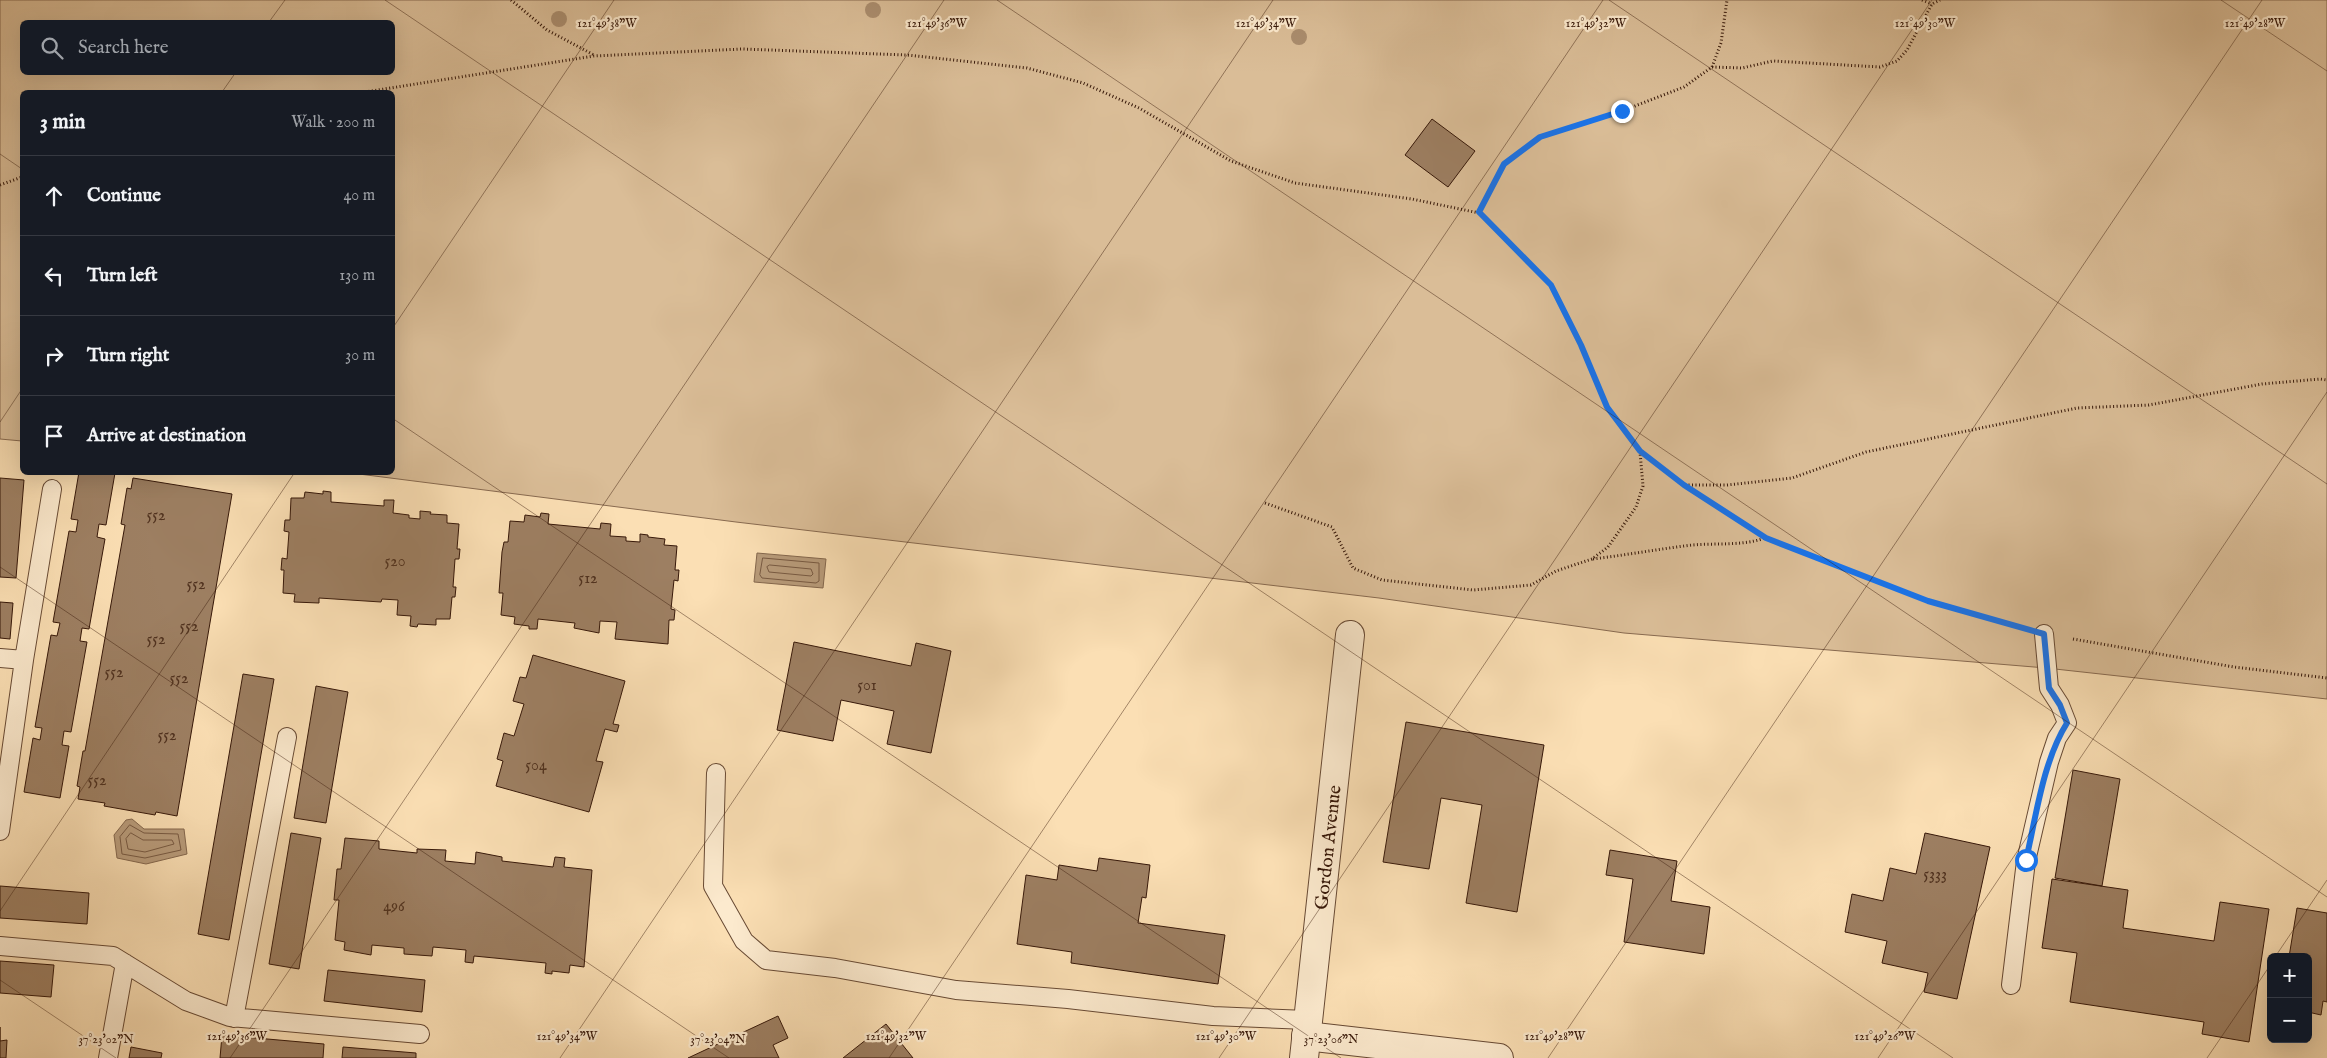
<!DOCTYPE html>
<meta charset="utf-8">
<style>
:root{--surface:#171b24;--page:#242831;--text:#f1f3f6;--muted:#9ea1a6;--line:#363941}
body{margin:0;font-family:"IM FELL English",serif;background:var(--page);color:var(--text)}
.controls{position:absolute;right:15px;bottom:15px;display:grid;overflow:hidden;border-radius:8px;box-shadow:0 5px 20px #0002}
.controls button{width:45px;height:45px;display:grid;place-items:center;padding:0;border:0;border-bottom:1px solid var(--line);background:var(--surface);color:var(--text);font:25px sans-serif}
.stop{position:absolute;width:15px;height:15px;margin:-11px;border:4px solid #1a73e8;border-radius:50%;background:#fff}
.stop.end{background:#1a73e8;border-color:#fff;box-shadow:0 1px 5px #0008}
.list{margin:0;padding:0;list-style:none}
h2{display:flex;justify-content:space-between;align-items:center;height:65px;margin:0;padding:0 20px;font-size:21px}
h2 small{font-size:16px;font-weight:400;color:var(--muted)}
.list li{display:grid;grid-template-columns:32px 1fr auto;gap:15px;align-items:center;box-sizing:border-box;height:80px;padding:0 20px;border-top:1px solid var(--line)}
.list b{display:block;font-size:19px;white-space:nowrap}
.list em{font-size:16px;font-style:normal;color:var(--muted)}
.icon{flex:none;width:28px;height:28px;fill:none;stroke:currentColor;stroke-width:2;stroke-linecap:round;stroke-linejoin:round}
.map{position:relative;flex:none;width:2327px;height:1058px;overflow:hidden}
.search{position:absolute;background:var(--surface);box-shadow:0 5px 20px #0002;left:20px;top:20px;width:375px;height:55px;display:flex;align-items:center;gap:12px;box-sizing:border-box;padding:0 18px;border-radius:8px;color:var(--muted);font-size:19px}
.panel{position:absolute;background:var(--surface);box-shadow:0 5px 20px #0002;left:20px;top:90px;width:375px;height:385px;border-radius:8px}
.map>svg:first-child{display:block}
.green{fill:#dabd97;stroke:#886a50;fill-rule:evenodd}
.water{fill:#b89b7a;stroke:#84674d}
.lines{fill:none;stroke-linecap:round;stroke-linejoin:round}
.shore{stroke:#785a42;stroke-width:1}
.building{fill:#9d7f62;stroke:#371809}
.service-casing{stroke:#684a34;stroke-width:20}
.minor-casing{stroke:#684a34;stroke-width:30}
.path{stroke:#371809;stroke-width:3;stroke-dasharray:1 2.5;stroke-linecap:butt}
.service{stroke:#fceace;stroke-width:18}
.minor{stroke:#fceace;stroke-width:28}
.tree{fill:#aa8d6e}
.route{stroke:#1a73e8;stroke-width:6}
.ticks{fill:none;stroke:#371809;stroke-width:1;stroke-opacity:0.45}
.labels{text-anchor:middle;stroke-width:4.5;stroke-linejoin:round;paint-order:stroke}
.number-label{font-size:16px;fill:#50321f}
.street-label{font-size:19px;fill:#371809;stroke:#fceace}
.ticks-label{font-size:12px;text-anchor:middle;fill:#371809;stroke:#fceace;stroke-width:4.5;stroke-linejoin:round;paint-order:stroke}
</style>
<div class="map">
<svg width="2327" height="1058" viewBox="0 0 2327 1058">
<rect width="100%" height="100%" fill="#fbdfb4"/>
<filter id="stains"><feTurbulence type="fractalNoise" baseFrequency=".004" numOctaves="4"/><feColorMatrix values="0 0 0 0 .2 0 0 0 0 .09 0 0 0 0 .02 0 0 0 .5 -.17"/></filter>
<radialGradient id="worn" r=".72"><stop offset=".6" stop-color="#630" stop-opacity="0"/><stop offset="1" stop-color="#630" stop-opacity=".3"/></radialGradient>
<!-- green -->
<path class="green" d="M0 0H2327V699L2046 668 1624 633 1379 598 736 522 351 473 392 472V92H22V441L0 439ZM22 22H392V72H22Z"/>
<!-- water -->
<path class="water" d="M757 553 826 559 823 588 754 582Z
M132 819 144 829H184L187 854 146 864 117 858 114 835 126 820Z"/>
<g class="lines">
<!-- shore -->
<path class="shore" d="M763 558 819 563V581L816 583 762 578 760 575Z
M770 565 811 569 813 574 811 576 769 572 767 567Z
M130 825 144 833 178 834 181 850 145 858 122 854 120 837Z
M131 833 143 840H172L174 844 145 852 128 849 126 839Z"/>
</g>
<!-- building -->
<path class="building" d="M1432 119 1475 151 1448 187 1405 155Z
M79 472 115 473 106 525 99 524 97 537 105 539 89 629 82 628 80 641 87 642 71 732 64 731 62 745 69 746 60 798 24 792 33 738 40 740 42 728 35 727 51 635 57 636 60 623 53 622 69 531 76 532 78 520 71 519Z
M0 478 24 480 16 578 0 577Z
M133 478 232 494 177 816 156 812 155 815 104 806 105 803 78 799 80 787 77 786 83 751H85L125 525 121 524 127 488 131 489Z
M323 491 331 492V502L384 506V500H394L393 513 409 515V518L420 519V511L431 512 430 514 447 515V523L459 524 457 549H460L459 559H455L453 587H456L455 597H452L450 619H436V625L418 624 417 627 410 626 411 616 397 615 398 600 382 599 381 602 319 598V603L294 602 295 594 283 593 284 570H281L282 558 287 559 289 532 284 531 285 520H290L291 498H304L305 492 323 494Z
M541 513 549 514 548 524 600 529 601 523 611 524 610 536 626 537V541L640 542V534L648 535V537L665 539 664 545 677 546 675 570H679L678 581 674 580 671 609 675 610 674 620H669L668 644 615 639 617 622 600 621 599 633 574 628 575 623 538 619 537 629H529V626L514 624 515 617 501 615 503 593H499L502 552 504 542H508L510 521 524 522 525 515 540 517Z
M0 602 13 603 10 639 0 638Z
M794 642 911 666 916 643 951 651 931 753 887 744 894 711 841 700 833 741 777 730Z
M533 655 625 681 613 724 619 725 617 732 605 729 596 761 603 762 589 812 496 786 503 761 497 759 504 733 514 736 524 704 513 701 520 677 526 678Z
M243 674 274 679 229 940 198 934Z
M316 686 348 692 326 823 294 818Z
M1406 722 1544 745 1517 912 1466 903 1482 805 1441 798 1429 869 1383 862Z
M2073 770 2120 779 2102 886 2055 878Z
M291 833 321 838 299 969 269 964Z
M1925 833 1990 847 1957 999 1924 992 1928 973 1882 963 1887 941 1845 932 1852 894 1883 901 1890 868 1916 874Z
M345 838 379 841V849L417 853V849L446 850 445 861 475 864 476 852 502 857V861L553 867 555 857 565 858 564 867 592 870 584 967 570 965 569 973 552 971V974L545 973 546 963 474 956 473 963 465 962 466 950 433 947 432 956 404 954V948L372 945 371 955 344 950 345 942 335 940 339 900H334L337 869H341Z
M1610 850 1677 861 1671 901 1710 907 1704 954 1624 942 1633 879 1606 875Z
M1099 858 1150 865 1146 898 1142 897 1138 923 1225 935 1218 984 1071 963 1072 952 1017 944 1026 875 1057 880 1059 865 1097 871Z
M2052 879 2128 890 2123 928 2214 941 2220 902 2269 909 2249 1042 2202 1034 2204 1022 2070 1002 2077 953 2042 948Z
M0 886 89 893 87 924 0 918Z
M2297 908 2327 913V1002L2323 1001 2321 1015 2308 1012V957H2289Z
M0 961 54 965 51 997 0 993Z
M328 970 425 980 422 1012 324 1001Z
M778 1016 788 1038 773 1045 779 1058H688Z
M886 1024 913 1058H843Z
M0 1027V1041L7 1040 6 1058H0Z
M222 1035 324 1044 323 1058H220Z
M131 1047 162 1053 161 1058H129Z
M343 1047 416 1053V1058H342Z"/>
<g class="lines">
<defs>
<path id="service" d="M0 658 24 660
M716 773 713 886 744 941 766 960 835 968 956 990 1068 999 1213 1016 1307 1020
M0 831 24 660 52 489
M0 946 113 956 186 1001 230 1017 420 1034
M2011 985 2026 861 2049 762 2057 738 2067 723 2060 705 2049 688 2044 634
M234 1018 287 737
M108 1058 125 963"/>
<g id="minor">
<path d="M1306 1036 1499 1058"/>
<path id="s1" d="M1304 1058 1350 635"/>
</g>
</defs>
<!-- service casing -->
<use href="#service" class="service-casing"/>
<!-- minor casing -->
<use href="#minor" class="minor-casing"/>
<!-- path -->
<path class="path" d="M511 0 547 30 594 55
M1922 0 1932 4
M1712 67 1742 68 1773 61 1880 67 1897 61 1907 50 1932 4 1940 0
M365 92 594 56 742 49 907 55 1027 68 1083 83 1139 108 1231 161 1295 183 1412 199 1479 213 1551 285 1581 345 1607 407 1640 451 1684 485 1766 538 1928 601 2018 627
M0 185 22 177
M1479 213 1504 164 1540 137 1622 111 1684 87 1712 67 1721 43 1727 0
M1685 485H1727L1792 478 1866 452 2077 408 2149 405 2262 384 2320 379 2327 380
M1265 503 1332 527 1353 568 1382 580 1473 590 1531 585 1556 571 1592 559 1608 547 1636 507 1643 486 1640 452
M1593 559C1626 555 1659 549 1692 545 1716 543 1743 546 1765 538
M2073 639 2234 667 2327 678"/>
<!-- service -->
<use href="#service" class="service"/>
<!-- minor -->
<use href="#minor" class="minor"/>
</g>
<!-- trees -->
<g class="tree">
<circle cx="873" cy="10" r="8"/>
<circle cx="559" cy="19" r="8"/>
<circle cx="1299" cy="37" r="8"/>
</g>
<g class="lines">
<!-- route -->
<path class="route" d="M1622 111 1540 137 1504 164 1479 212 1551 285 1581 345 1607 407 1640 451 1684 485 1766 538 1928 601 2044 634 2049 688 2060 705 2067 723C2043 761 2036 817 2026 860"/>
</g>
<!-- ticks -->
<path class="ticks" d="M385 0 1953 1058M997 0 2327 897M1609 0 2327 484M2221 0 2327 71M269 22 285 0M222 92 236 72M0 154 22 169M392 329 614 0M392 418 1341 1058M0 422 22 389M0 567 729 1058M0 911 295 472M2275 957 2327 880M0 980 116 1058M230 1058 944 0M560 1058 1273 0M889 1058 1603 0M1219 1058 1932 0M1548 1058 2262 0M1878 1058 2327 392M2207 1058 2271 964"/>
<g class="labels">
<!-- number labels -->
<g class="number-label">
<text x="156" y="520">552</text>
<text x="395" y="566">520</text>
<text x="588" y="583">512</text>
<text x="196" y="589">552</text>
<text x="189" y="631">552</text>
<text x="156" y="644">552</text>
<text x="114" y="677">552</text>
<text x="179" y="683">552</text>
<text x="867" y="690">501</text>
<text x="167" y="740">552</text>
<text x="536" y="770">504</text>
<text x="97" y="785">552</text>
<text x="1935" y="879">5333</text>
<text x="394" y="911">496</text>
</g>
<!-- street labels -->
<g class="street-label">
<text dy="7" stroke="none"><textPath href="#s1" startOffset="212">Gordon Avenue</textPath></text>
</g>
</g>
<g class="ticks-label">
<text x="607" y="27">121°49'38"W</text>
<text x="937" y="27">121°49'36"W</text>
<text x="1266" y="27">121°49'34"W</text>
<text x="1596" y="27">121°49'32"W</text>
<text x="1925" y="27">121°49'30"W</text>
<text x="2255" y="27">121°49'28"W</text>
<text x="237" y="1040">121°49'36"W</text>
<text x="567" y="1040">121°49'34"W</text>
<text x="896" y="1040">121°49'32"W</text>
<text x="1226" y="1040">121°49'30"W</text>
<text x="1555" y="1040">121°49'28"W</text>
<text x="1885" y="1040">121°49'26"W</text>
<text x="106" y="1043">37°23'02"N</text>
<text x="718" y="1043">37°23'04"N</text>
<text x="1331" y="1043">37°23'06"N</text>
</g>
<rect width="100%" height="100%" filter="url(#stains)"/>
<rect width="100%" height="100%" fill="url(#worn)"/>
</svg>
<div class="controls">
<button>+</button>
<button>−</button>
</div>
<div class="stop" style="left:2026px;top:860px"></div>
<div class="stop end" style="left:1622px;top:111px"></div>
<div class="search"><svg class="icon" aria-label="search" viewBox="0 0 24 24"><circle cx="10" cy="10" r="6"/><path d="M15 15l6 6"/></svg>Search here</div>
<section class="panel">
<h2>3 min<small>Walk · 200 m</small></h2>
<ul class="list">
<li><svg class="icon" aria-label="ahead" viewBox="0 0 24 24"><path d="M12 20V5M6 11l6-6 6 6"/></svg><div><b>Continue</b></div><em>40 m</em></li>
<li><svg class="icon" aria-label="left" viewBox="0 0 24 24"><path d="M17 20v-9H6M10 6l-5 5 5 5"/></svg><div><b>Turn left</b></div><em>130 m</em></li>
<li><svg class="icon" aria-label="right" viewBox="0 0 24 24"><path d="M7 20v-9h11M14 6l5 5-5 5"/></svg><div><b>Turn right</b></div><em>30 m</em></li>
<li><svg class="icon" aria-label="arrive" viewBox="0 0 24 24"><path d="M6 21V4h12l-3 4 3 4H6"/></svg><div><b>Arrive at destination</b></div></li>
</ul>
</section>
</div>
